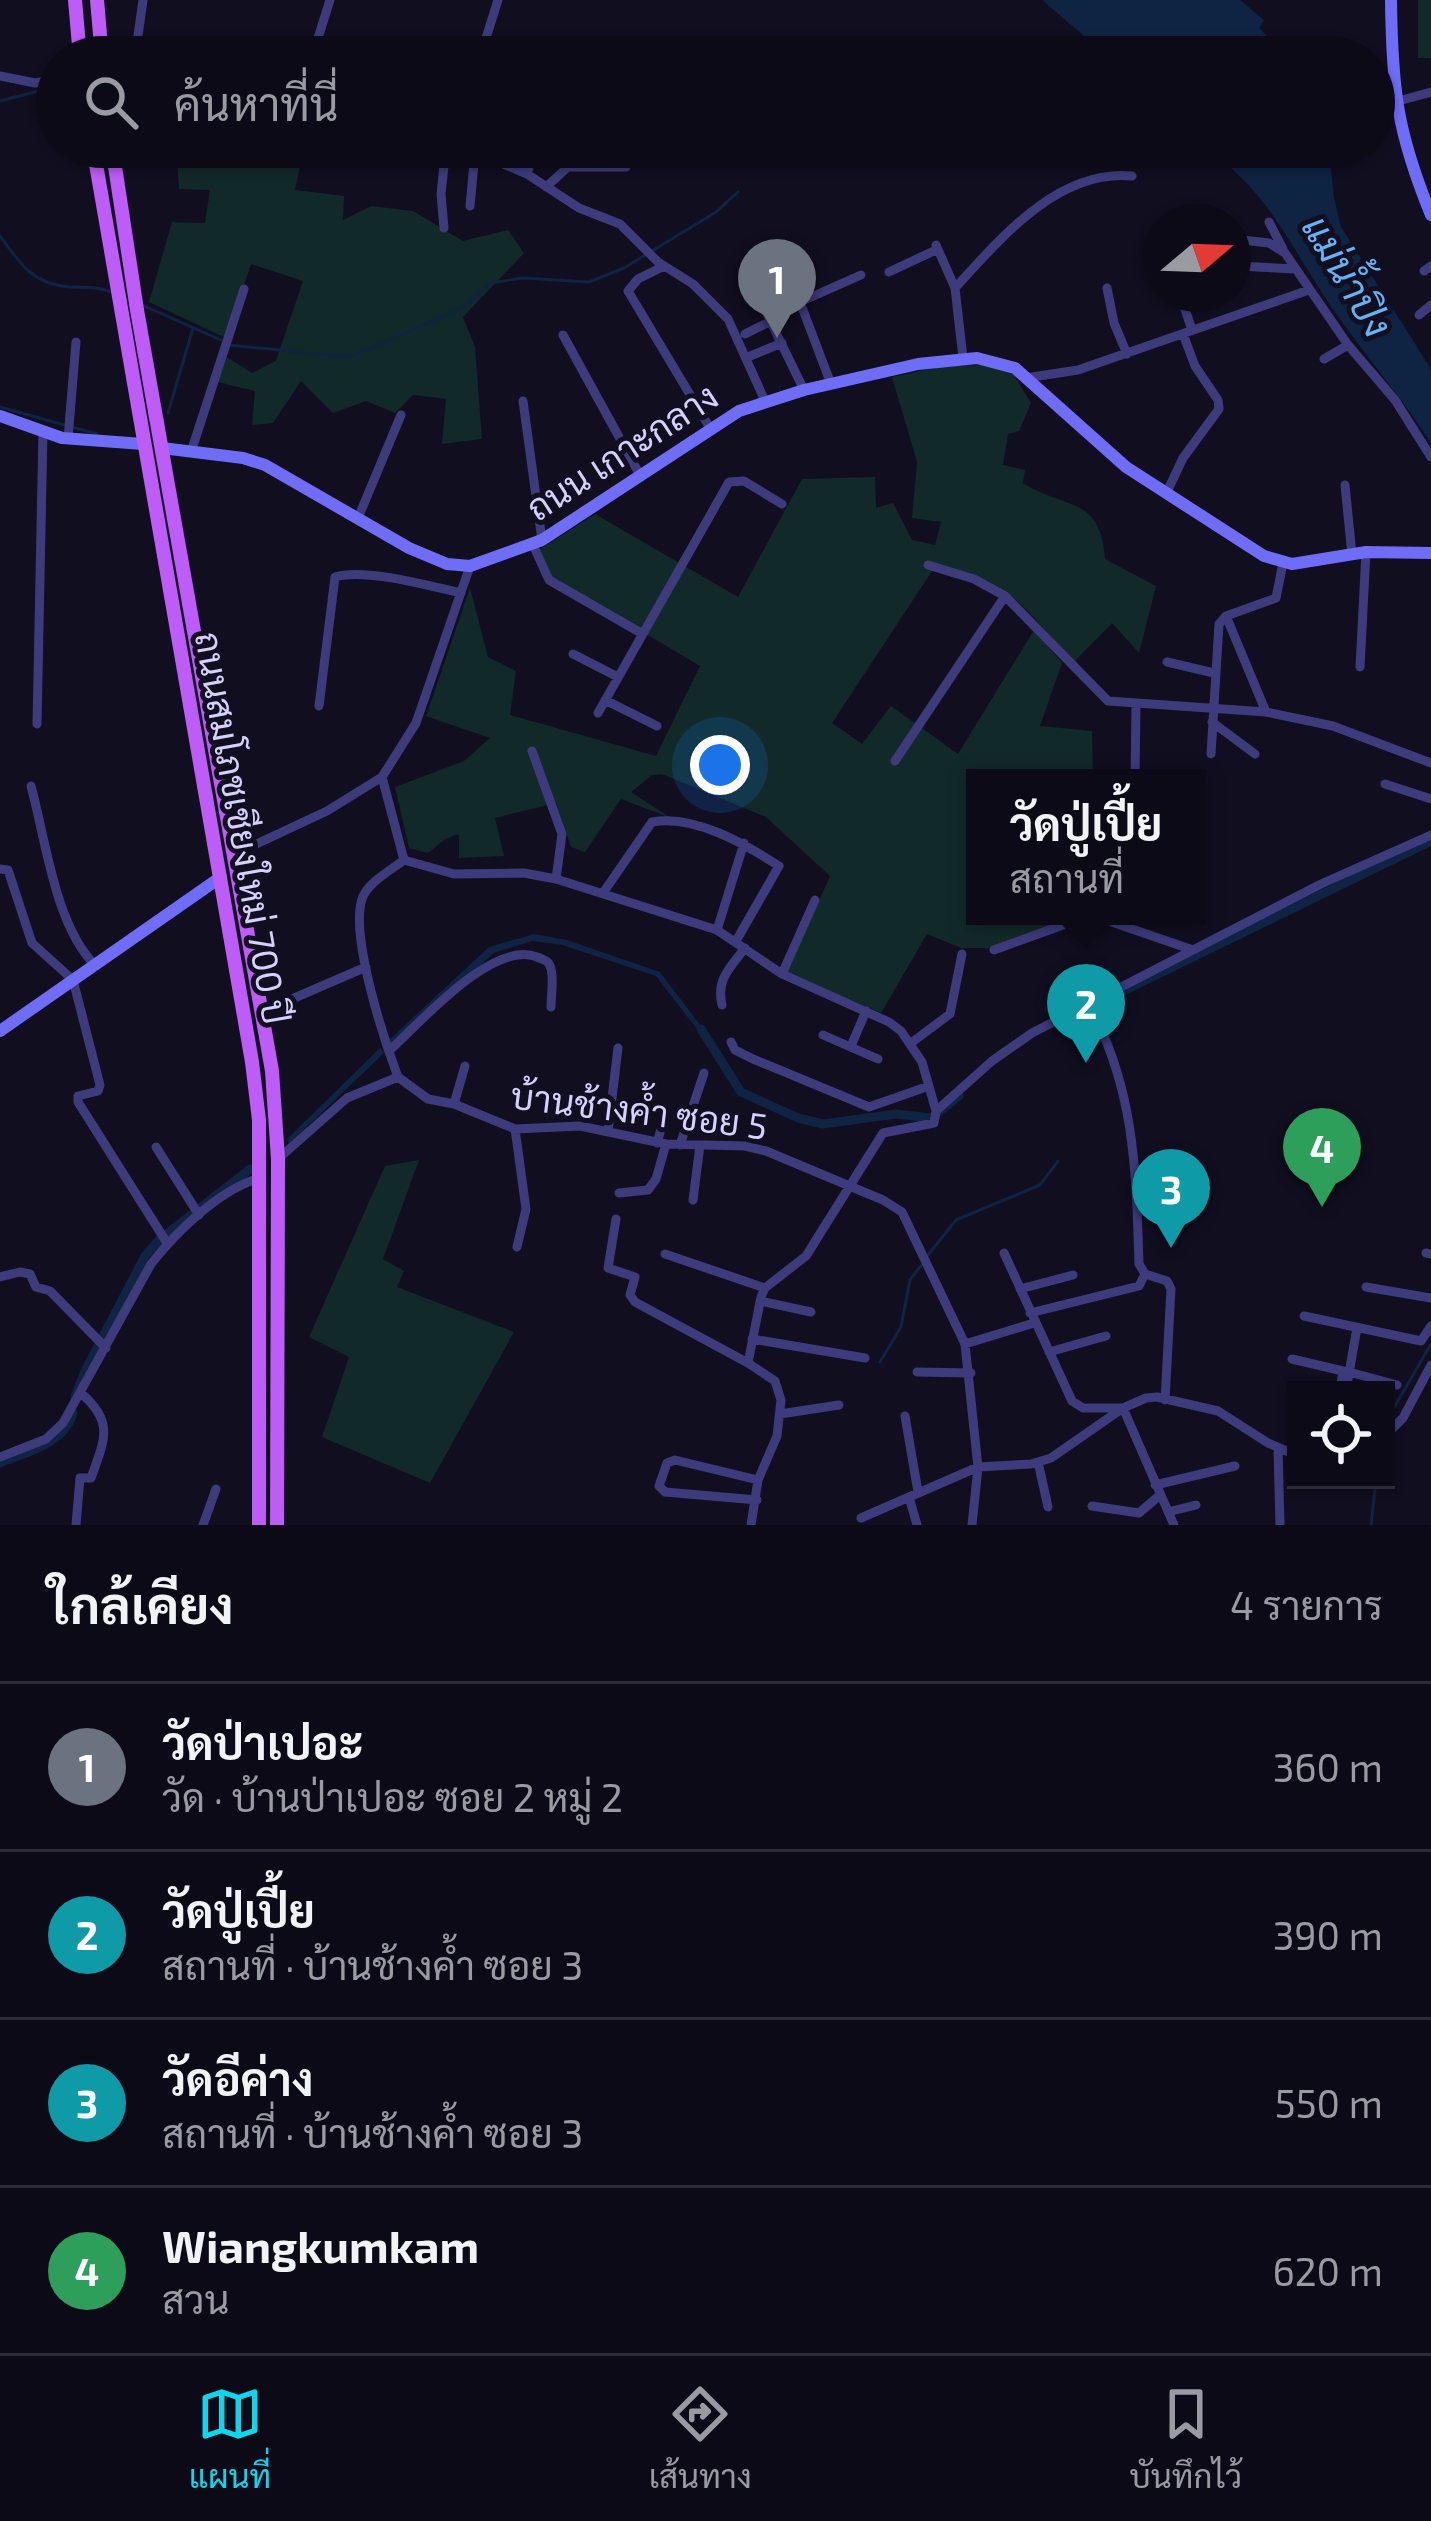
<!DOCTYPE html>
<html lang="th">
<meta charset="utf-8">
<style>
:root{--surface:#0d0a18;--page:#1b1825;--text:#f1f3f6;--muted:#9a9aa2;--line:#2d2b37;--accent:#0cd7ed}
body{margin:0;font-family:"Exo 2",Sarabun,sans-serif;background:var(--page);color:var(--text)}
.controls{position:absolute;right:36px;bottom:36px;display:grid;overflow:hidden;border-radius:0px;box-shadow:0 3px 9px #0004}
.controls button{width:108px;height:108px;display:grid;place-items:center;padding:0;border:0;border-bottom:3px solid var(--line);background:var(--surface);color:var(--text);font:60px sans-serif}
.compass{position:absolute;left:1143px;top:204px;width:108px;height:108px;border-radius:50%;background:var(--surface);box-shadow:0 3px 9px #0004;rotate:71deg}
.you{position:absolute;left:720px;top:765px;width:42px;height:42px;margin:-30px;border:9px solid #fff;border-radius:50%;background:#1a73e8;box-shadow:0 0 0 18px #1a73e833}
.badge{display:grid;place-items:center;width:78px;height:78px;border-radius:50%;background:var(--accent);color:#fff;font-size:39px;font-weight:700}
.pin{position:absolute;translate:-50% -99px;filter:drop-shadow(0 3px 6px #0008)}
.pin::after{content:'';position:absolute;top:63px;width:42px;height:36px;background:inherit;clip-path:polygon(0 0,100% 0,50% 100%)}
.popup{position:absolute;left:966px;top:769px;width:240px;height:156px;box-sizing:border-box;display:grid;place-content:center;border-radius:0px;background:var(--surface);filter:drop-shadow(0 3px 9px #0005);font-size:39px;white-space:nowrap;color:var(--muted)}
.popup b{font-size:45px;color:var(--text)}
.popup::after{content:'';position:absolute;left:50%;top:100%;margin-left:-24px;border:24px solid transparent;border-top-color:var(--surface)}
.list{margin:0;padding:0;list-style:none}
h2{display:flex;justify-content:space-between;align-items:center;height:156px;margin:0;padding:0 48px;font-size:51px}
h2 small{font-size:39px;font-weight:400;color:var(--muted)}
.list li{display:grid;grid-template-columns:78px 1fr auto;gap:36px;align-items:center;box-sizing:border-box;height:168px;padding:0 48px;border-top:3px solid var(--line)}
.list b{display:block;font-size:45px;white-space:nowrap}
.list p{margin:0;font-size:39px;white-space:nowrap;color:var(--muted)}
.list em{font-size:39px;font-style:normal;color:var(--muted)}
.icon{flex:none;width:66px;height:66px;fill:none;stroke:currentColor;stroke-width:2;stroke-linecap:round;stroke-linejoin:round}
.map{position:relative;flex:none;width:1431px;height:1525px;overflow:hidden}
.search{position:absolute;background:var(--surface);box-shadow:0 3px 9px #0004;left:36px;right:36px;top:36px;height:132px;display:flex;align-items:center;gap:30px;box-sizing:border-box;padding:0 42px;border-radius:66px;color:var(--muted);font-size:45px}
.sheet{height:828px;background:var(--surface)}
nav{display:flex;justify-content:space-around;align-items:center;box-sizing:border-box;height:168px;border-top:3px solid var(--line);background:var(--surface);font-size:33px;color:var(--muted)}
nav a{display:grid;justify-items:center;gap:6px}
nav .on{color:var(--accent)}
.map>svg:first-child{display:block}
.green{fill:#112a29}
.water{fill:#0f2343}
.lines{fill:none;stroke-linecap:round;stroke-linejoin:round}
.stream{stroke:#0f2343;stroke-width:3}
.canal{stroke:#0f2343;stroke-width:9}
.street{stroke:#3e3b7d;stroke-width:9}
.secondary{stroke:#6f6cf8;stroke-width:12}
.primary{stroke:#bd5cf7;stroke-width:14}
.labels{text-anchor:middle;stroke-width:10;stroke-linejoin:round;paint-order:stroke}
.street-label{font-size:36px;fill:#d5d0fd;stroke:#110e20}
.water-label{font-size:39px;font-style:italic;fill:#63b3f7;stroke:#110e20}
</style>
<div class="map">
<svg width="1431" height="1525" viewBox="0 0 1431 1525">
<rect width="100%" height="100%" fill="#110e20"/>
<!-- green -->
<path class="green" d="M1418 0H1431V58H1418Z
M176 147H304L295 190 344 196 343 220 371 206 413 211 463 241 508 230 524 253 463 317 475 347 482 439 442 444 446 399 413 395 395 413 366 401 333 413 301 381 273 423 252 425 255 391 218 382 227 357 252 373 276 361 303 281 251 264 226 338 149 302 172 222 205 223 210 190 179 189Z
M985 365 1012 372 1031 403 1019 431 1008 434 1003 465 1025 470 1023 483C1068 511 1100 495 1105 559L1156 586 1139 653 1112 623 1073 663C1025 607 1012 582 936 565L832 723 862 744 891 706 958 754 1034 630 1062 663 1040 726 1092 731 1093 778H975V916H1081L990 948H961L927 934 881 1013 787 973 830 876 766 817 662 774 652 775 631 792 671 818 621 799 585 852 571 847 556 803 495 818 504 856 459 858V834L445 839 428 853 409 848 395 787 464 761 490 738 426 716 470 588 488 657 516 671 510 715 656 756 700 666 553 579 539 550 595 514 738 597 802 479 875 477 876 508 893 503 912 540 935 545 941 522 912 518 917 462 892 377 945 366Z
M419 1160 383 1259 404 1271 397 1287 514 1332 430 1483 322 1437 349 1357 309 1337 385 1166Z"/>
<!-- water -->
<path class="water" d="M1042 0H1240L1264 20 1259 28 1288 57H1118L1109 50 1105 54Z
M1205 147H1329L1334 198 1341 227 1431 369V443C1402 398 1368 359 1337 315 1291 250 1273 195 1205 147Z
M534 934 567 940 660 972 707 1034 703 1037 656 976 562 945 532 941 494 953 391 1046 389 1040 489 947Z
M380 1048 384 1053 289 1144 287 1139Z"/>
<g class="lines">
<!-- stream -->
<path class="stream" d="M0 101 57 86
M0 236C20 264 34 285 71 287 87 288 96 286 111 292
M142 305 221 340
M229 345 350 357 464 307 491 283 522 278 589 282 624 268 716 212 738 192
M0 407 97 434
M168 413 193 328
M928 1255 956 1220 1040 1185 1058 1161
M880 1362 901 1327 910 1280 923 1263
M1387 1427 1392 1411 1431 1344
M1371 1525 1376 1480"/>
<!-- canal -->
<path class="canal" d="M1107 999 1431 841
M701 1029 741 1092 798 1118 823 1124 896 1114 931 1118 959 1096
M75 1397 85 1371 145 1256 159 1240 250 1169
M0 1463C27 1452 64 1444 73 1413"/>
<!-- street -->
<path class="street" d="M135 57 143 0
M312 57 330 0
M480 57 498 0
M0 76 35 83 57 79
M1395 102 1431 92
M463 147 527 174 579 208 620 224 658 262 693 284 728 319 765 401
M511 167 518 147
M527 174 535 147
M546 187 568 167H626
M470 206 475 152
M1269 222 1283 249
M444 228 441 194 446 147
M1233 239 1269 243 1285 253 1348 345 1395 400 1431 457
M936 245 955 288 963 358
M664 266 638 279 628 291 710 428
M1238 266 1296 269
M1424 271 1431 266
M889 272 938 249
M955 288C1001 238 1058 169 1132 176
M1107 288 1114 323 1127 354
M1180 294 1192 330
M763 306 804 390
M1419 315 1431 305
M745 334 771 321
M563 335 641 477
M748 357 782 343
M1324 359 1348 345
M1026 378 1078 370 1309 290
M831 384 800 302 861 275
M523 401 542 540
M68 439 76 342
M191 452 244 289
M1345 485 1352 555
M1166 494 1183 458 1219 409 1218 400 1195 366 1183 334
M358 518 401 415
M533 545 549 580 641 633
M928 565 974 579 1005 596 1108 701 1266 712 1333 726 1431 763
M1226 616 1266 712
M573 654 618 677
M1167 662 1214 673
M1360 667 1366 552
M605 700 657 726
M319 706 335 577C366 568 429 586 461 593
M598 713 729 482 744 481 782 504
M1212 722 1255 754
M37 724 43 431
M532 751 562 834 556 879
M1211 754 1219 624 1226 616 1276 598 1283 563
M895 761 1005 596
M382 777 404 860
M1135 778 1136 705
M1385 784 1431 799
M31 786C46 841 55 925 95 965
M235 854 327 811 382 777 416 723 470 566
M404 860 454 874 524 873 556 879 717 930 782 974 889 1022 901 1031 922 1062 936 1111 934 1123 883 1133 806 1256 765 1288 761 1297 748 1363 775 1381 781 1400 777 1436 758 1480 751 1525
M0 869 8 870 32 943 73 980 100 1085 98 1091 78 1096V1102L167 1243
M603 893 652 822C694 814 745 844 779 866L736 941
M717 930 744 843
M994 950 1063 925 1100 918 1193 950
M782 974 815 900
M292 999 366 967
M722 1005C716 979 730 968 745 948
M1089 1005C1135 1089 1136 1171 1139 1264L1145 1274 1167 1281 1171 1289 1165 1400
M823 1035 878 1059
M731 1042 735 1050 753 1059 869 1107 929 1086
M911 1043 950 1014 962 954
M851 1046 866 1011
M389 1051C420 1023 493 939 537 957 544 960 549 960 551 969 554 979 551 996 551 1007
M398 1077 428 1099 454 1104 515 1129 580 1126 666 1144 745 1146 766 1151 883 1200 902 1212 965 1344 978 1467 972 1525
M398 1077C384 1040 350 936 362 899 367 883 391 870 404 860
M454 1104 465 1066
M936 1111 992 1061 1032 1033 1321 884 1431 835
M515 1129 526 1209 517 1247
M608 1131 618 1048
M657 1143 665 1115
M680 1145 704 1073
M156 1147 199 1215
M278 1159 347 1098 398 1077
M619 1193 648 1190 656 1179 666 1144
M693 1200 700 1145
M616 1219 608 1268 635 1277 630 1295 635 1302 748 1363
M1004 1253 1072 1401 1083 1408H1123
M1426 1253 1431 1254
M665 1254 765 1288
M0 1277 20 1272 30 1274 36 1287 50 1291 106 1348
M1366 1287 1431 1298
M1020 1289 1073 1275
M760 1301 811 1312
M1030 1313 1139 1286 1145 1274
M1304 1316 1421 1341 1431 1326
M752 1339 865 1358
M965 1344 1034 1323
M1049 1352 1106 1336
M1292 1359 1343 1371 1340 1390
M917 1372 971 1373
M1349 1372 1397 1385
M1346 1390 1357 1328
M1123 1408 1174 1525
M780 1414 839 1405
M905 1416 918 1492
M1386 1435 1403 1418 1431 1365
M1278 1448 1280 1525
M0 1457 46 1439 63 1423 151 1264C177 1231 218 1191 259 1178
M1038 1462 1048 1507
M1155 1485 1235 1466
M909 1497 917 1525
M757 1500 665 1492 659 1486 667 1463 675 1460 758 1480
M1092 1506 1139 1513 1160 1495
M1168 1512 1196 1505
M861 1518 978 1467 1031 1464 1051 1458 1123 1408 1146 1398 1157 1397 1218 1411 1268 1443 1296 1455
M76 1525 80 1478H91C104 1441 115 1423 82 1394
M203 1525 216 1489"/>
<!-- secondary -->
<path class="secondary" d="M1391 0C1392 89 1397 132 1431 215
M0 416 62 438 143 444
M162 448 243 458 265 465 409 548 447 564 470 566 542 540 739 411 804 390 918 364 977 358 1015 368 1126 467 1264 556 1292 564 1366 552 1431 553
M0 1031 221 877"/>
<!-- primary -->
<path class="primary" d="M75 0 80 57
M97 0 102 57
M93 147 252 1062 259 1120V1525
M112 147 137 310 272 1071 278 1159 277 1525"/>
</g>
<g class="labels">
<!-- street labels -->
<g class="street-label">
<text transform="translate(622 452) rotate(-33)" y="13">ถนน เกาะกลาง</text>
<text transform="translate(242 828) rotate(80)" y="13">ถนนสมโภชเชียงใหม่ 700 ปี</text>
<text transform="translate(639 1111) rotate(7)" y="13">บ้านช้างค้ำ ซอย 5</text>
</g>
<!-- water labels -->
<g class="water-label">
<text transform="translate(1347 276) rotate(59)" y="14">แม่น้ำปิง</text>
</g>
</g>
</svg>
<div class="controls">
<button><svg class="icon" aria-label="locate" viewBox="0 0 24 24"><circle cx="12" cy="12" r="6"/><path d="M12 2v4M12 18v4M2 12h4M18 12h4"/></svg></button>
</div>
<svg class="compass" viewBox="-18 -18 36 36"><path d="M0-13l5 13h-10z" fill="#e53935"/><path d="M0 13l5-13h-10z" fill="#9a9aa2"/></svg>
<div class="you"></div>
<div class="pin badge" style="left:777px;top:338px;background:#6b7280">1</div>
<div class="pin badge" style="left:1086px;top:1063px;background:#0f9aa8">2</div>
<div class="popup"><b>วัดปู่เปี้ย</b>สถานที่</div>
<div class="pin badge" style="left:1171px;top:1248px;background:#0f9aa8">3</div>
<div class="pin badge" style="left:1322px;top:1207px;background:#2e9e5b">4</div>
<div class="search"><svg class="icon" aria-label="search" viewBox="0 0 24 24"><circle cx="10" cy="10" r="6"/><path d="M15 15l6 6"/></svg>ค้นหาที่นี่</div>
</div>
<section class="sheet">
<h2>ใกล้เคียง<small>4 รายการ</small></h2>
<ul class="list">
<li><span class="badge" style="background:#6b7280">1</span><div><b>วัดป่าเปอะ</b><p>วัด · บ้านป่าเปอะ ซอย 2 หมู่ 2</p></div><em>360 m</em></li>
<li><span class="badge" style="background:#0f9aa8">2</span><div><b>วัดปู่เปี้ย</b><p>สถานที่ · บ้านช้างค้ำ ซอย 3</p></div><em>390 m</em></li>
<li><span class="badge" style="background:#0f9aa8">3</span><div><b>วัดอีค่าง</b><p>สถานที่ · บ้านช้างค้ำ ซอย 3</p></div><em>550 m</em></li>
<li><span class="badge" style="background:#2e9e5b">4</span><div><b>Wiangkumkam</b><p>สวน</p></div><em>620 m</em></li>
</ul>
</section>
<nav>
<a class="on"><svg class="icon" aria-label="map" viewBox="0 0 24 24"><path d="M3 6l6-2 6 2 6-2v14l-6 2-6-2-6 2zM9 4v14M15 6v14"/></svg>แผนที่</a>
<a><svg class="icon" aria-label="directions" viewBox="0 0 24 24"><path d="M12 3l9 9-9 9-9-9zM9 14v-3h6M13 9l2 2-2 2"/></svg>เส้นทาง</a>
<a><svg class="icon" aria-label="saved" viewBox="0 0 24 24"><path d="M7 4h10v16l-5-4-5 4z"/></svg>บันทึกไว้</a>
</nav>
